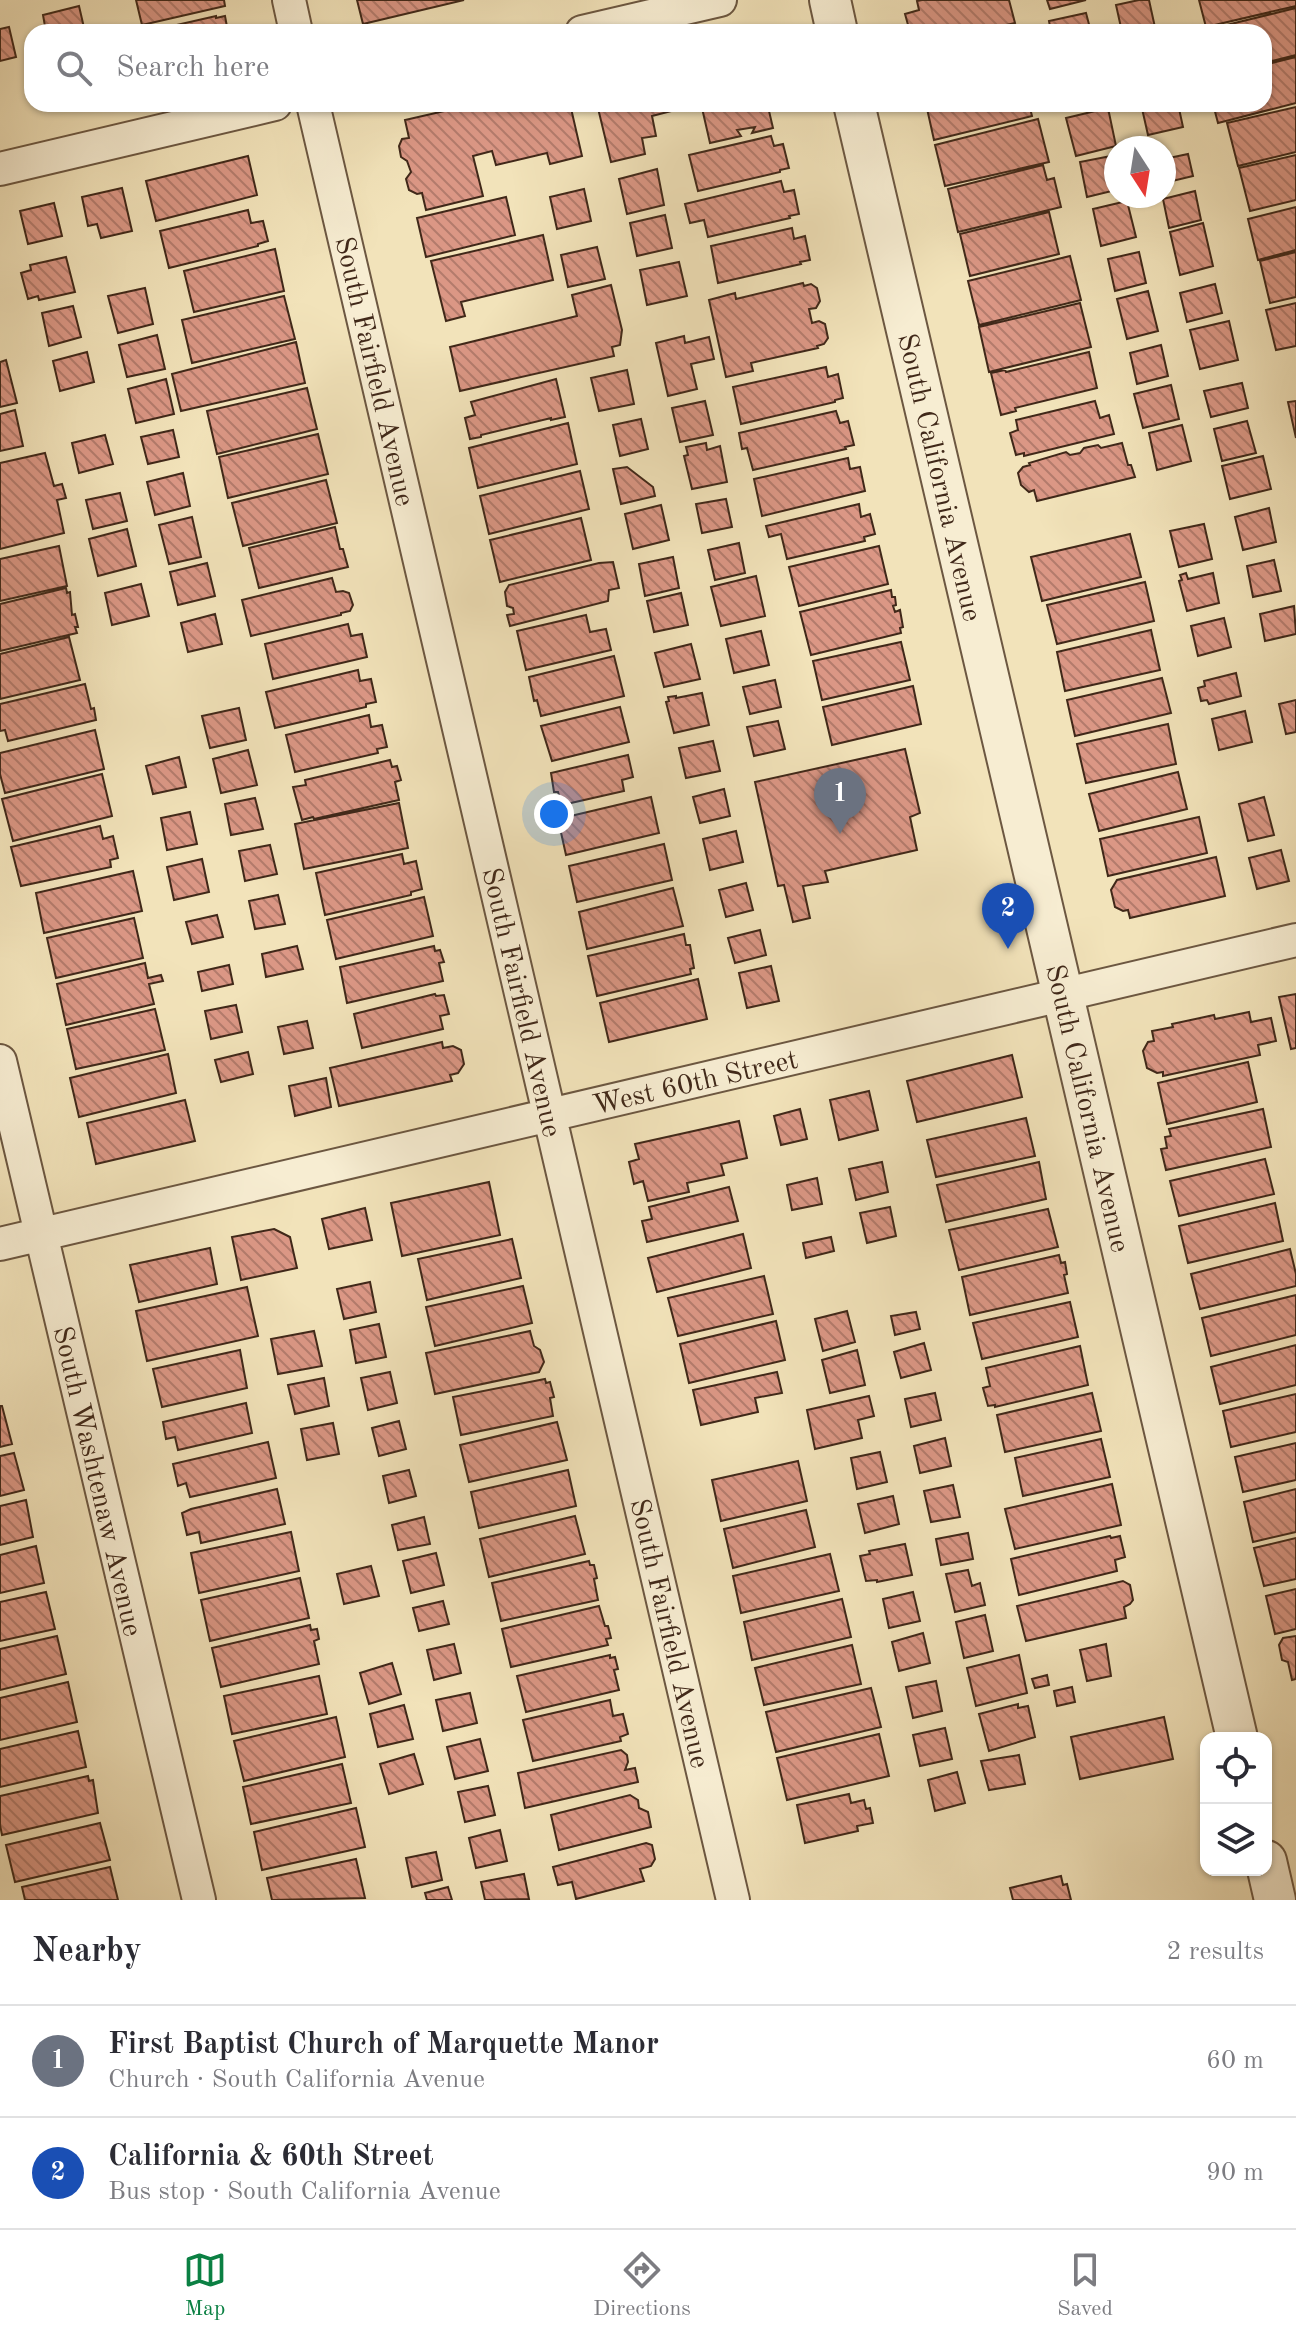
<!DOCTYPE html>
<meta charset="utf-8">
<style>
:root{--surface:#fff;--page:#f2f2f3;--text:#2b2b33;--muted:#7c7c81;--line:#e1e1e2;--accent:#0b8043}
body{margin:0;font-family:"Old Standard TT",serif;background:var(--page);color:var(--text)}
.controls{position:absolute;right:24px;bottom:24px;display:grid;overflow:hidden;border-radius:16px;box-shadow:0 2px 6px #0004}
.controls button{width:72px;height:72px;display:grid;place-items:center;padding:0;border:0;border-bottom:2px solid var(--line);background:var(--surface);color:var(--text);font:40px sans-serif}
.compass{position:absolute;left:1104px;top:136px;width:72px;height:72px;border-radius:50%;background:var(--surface);box-shadow:0 2px 6px #0004;rotate:168deg}
.you{position:absolute;left:554px;top:814px;width:28px;height:28px;margin:-20px;border:6px solid #fff;border-radius:50%;background:#1a73e8;box-shadow:0 0 0 12px #1a73e833}
.badge{display:grid;place-items:center;width:52px;height:52px;border-radius:50%;background:var(--accent);color:#fff;font-size:26px;font-weight:700}
.pin{position:absolute;translate:-50% -66px;filter:drop-shadow(0 2px 4px #0008)}
.pin::after{content:'';position:absolute;top:42px;width:28px;height:24px;background:inherit;clip-path:polygon(0 0,100% 0,50% 100%)}
.list{margin:0;padding:0;list-style:none}
h2{display:flex;justify-content:space-between;align-items:center;height:104px;margin:0;padding:0 32px;font-size:34px}
h2 small{font-size:26px;font-weight:400;color:var(--muted)}
.list li{display:grid;grid-template-columns:52px 1fr auto;gap:24px;align-items:center;box-sizing:border-box;height:112px;padding:0 32px;border-top:2px solid var(--line)}
.list b{display:block;font-size:30px;white-space:nowrap}
.list p{margin:0;font-size:26px;white-space:nowrap;color:var(--muted)}
.list em{font-size:26px;font-style:normal;color:var(--muted)}
.icon{flex:none;width:44px;height:44px;fill:none;stroke:currentColor;stroke-width:2;stroke-linecap:round;stroke-linejoin:round}
.map{position:relative;flex:none;width:1296px;height:1900px;overflow:hidden}
.search{position:absolute;background:var(--surface);box-shadow:0 2px 6px #0004;left:24px;right:24px;top:24px;height:88px;display:flex;align-items:center;gap:20px;box-sizing:border-box;padding:0 28px;border-radius:24px;color:var(--muted);font-size:30px}
.sheet{height:328px;background:var(--surface)}
nav{display:flex;justify-content:space-around;align-items:center;box-sizing:border-box;height:112px;border-top:2px solid var(--line);background:var(--surface);font-size:22px;color:var(--muted)}
nav a{display:grid;justify-items:center;gap:4px}
nav .on{color:var(--accent)}
.map>svg:first-child{display:block}
.building{fill:url(#building-back-hatch);stroke:#402819;stroke-width:2}
.lines{fill:none;stroke-linecap:round;stroke-linejoin:round}
.minor-casing{stroke:#6c5741;stroke-width:36}
.tertiary-casing{stroke:#6c5741;stroke-width:44}
.minor{stroke:#f7edd2;stroke-width:32}
.tertiary{stroke:#f7edd2;stroke-width:40}
.labels{text-anchor:middle;stroke-width:8;stroke-linejoin:round;paint-order:stroke}
.street-label{font-size:28px;fill:#402819;stroke:#f7edd2}
</style>
<div class="map">
<svg width="1296" height="1900" viewBox="0 0 1296 1900">
<defs>
<pattern id="building-back-hatch" width="6" height="6" patternUnits="userSpaceOnUse" patternTransform="scale(2)"><rect width="6" height="6" fill="#db9785"/><path d="M-1 5l2 2M0 0l6 6M5-1l2 2" fill="none" stroke="#b37b6c"/></pattern>
</defs>
<rect width="100%" height="100%" fill="#f2e3ba"/>
<filter id="stains"><feTurbulence type="fractalNoise" baseFrequency=".0025" numOctaves="4"/><feColorMatrix values="0 0 0 0 .2 0 0 0 0 .09 0 0 0 0 .02 0 0 0 .5 -.17"/></filter>
<radialGradient id="worn" r=".72"><stop offset=".6" stop-color="#630" stop-opacity="0"/><stop offset="1" stop-color="#630" stop-opacity=".3"/></radialGradient>
<!-- building -->
<path class="building" d="M136 0H224L225 6 142 25Z
M357 0H464L363 24Z
M922 0H1009L1015 23 977 32H910L905 14 919 10 917 1Z
M1047 0H1086L1050 9Z
M1139 0H1149L1156 32H1122L1116 5Z
M1199 0H1296V6L1206 27Z
M79 6 85 32H46L43 15Z
M1296 8V55L1264 63V32H1206V30Z
M1086 13 1091 32H1051L1049 21Z
M216 16V18L225 16 228 32H146Z
M9 27 16 57 0 61V29Z
M1296 57V103L1218 123 1213 104H1264V65Z
M475 104H570L582 156 550 164 547 153 496 165 492 151 473 156 483 196 426 210 422 193 417 194 409 190 406 179 411 172 407 161 401 157 399 146 402 139 409 138 405 120Z
M597 104H778L779 108 769 111 773 128 752 133 755 127 737 130 741 136 710 143 702 108H683L652 116 656 136 642 138 645 154 611 162Z
M926 104H1029L1032 116 934 140Z
M1141 104H1178L1183 127 1148 135Z
M1296 107V152L1238 166 1227 123Z
M1108 108 1116 146 1076 156 1066 118Z
M1038 119 1049 162 945 186 935 145Z
M771 136 774 146 783 144 789 168 780 170V172L698 191 689 155Z
M1188 154 1193 176 1164 183V159Z
M1116 155V190L1087 197 1080 162Z
M1296 155V200L1250 211 1239 168Z
M248 156 257 195 156 221 146 181Z
M1043 165 1047 180 1054 178 1061 207 958 232 948 189Z
M657 169 664 205 627 214 619 179Z
M781 181 784 192 794 190 799 214 789 216 790 218 708 237 704 220 690 223 685 204Z
M122 188 132 231 101 238 97 224 88 226 82 197Z
M584 189 591 221 557 229 550 197Z
M1195 191 1201 220 1169 228 1163 199Z
M506 197 515 235 426 257 417 218Z
M1127 201 1136 237 1101 246 1093 209Z
M54 203 62 236 28 244 20 211Z
M1296 207V250L1258 260 1248 219Z
M248 210 251 223 263 221 268 241 258 244V246L169 268 160 231Z
M1049 212 1059 254 970 276 960 234Z
M665 215 672 248 637 256 630 223Z
M1203 223 1213 266 1180 275 1170 232Z
M792 228 794 239 805 236 810 260 800 262 801 264 718 283 711 246Z
M543 235 553 280 461 302 465 316 446 321 431 261Z
M597 247 605 279 568 287 561 255Z
M275 249 284 291 194 312 184 271Z
M1139 252 1146 283 1115 291 1108 259Z
M1296 252V297L1270 303 1260 261Z
M1070 256 1081 300 979 325 968 281Z
M66 257 75 292 39 300 38 296 28 299 21 273 31 270 30 265Z
M679 262 687 296 647 305 640 270Z
M803 283 804 286 811 284 817 288 820 301 816 308 809 309 812 323 819 321 825 324 828 338 824 344 817 346 818 348 751 363 753 371 726 377 709 300 735 293 736 299Z
M1215 284 1222 313 1187 322 1180 293Z
M611 285 622 330 620 345 612 347 614 356 460 391 450 347 577 316 572 295Z
M145 288 153 324 118 333 108 296Z
M1148 291 1158 331 1127 339 1117 299Z
M284 296 295 339 192 363 182 320Z
M1080 303 1091 347 989 372 979 327Z
M1296 303V346L1276 350 1266 310Z
M73 306 81 337 49 346 42 313Z
M1229 321 1238 360 1200 369 1190 330Z
M157 335 165 369 127 377 119 345Z
M684 336 685 343 709 337 714 359 691 364 697 389 668 396 656 343Z
M296 342 305 383 181 411 172 374Z
M1161 345 1168 376 1137 384 1130 353Z
M87 352 94 382 60 391 53 361Z
M1089 352 1097 388 1015 408 1016 411 1001 415 991 373 1005 370 1006 372Z
M6 360 17 403 0 407V362Z
M826 367 828 377 838 374 843 398 835 400V402L741 424 733 387Z
M627 370 634 404 599 411 591 378Z
M166 379 174 414 136 423 128 389Z
M556 379 565 417 551 420V418L481 435V437L470 439 465 418 475 415 471 402Z
M1242 383 1248 408 1211 417 1204 391Z
M1171 385 1179 419 1143 428 1134 394Z
M307 388 317 429 217 454 207 411Z
M705 401 713 435 680 442 672 408Z
M1095 401 1100 418 1109 415 1114 434 1024 456V453L1016 455 1010 433 1018 430 1016 420Z
M1296 401V438L1288 402Z
M15 410 23 446 0 451V414Z
M836 411 840 423 848 421 854 445 845 447 846 449 753 470 747 448 742 449 739 433Z
M641 419 648 449 620 456 613 425Z
M1247 421 1256 453 1222 461 1214 429Z
M568 423 577 464 478 488 469 448Z
M1182 425 1191 461 1157 470 1149 433Z
M173 430 179 457 148 464 141 437Z
M318 434 328 474 228 498 219 457Z
M105 435 113 464 79 473 72 443Z
M706 443 707 450 720 446 727 482 692 489 684 456 688 455 686 447Z
M1122 443 1128 465H1131L1135 477 1037 501 1034 490 1029 492 1021 485 1018 473 1023 467 1030 465 1029 463 1066 452 1070 455 1080 453 1084 448 1098 445 1101 448Z
M45 453 54 486 62 484 66 498 57 500 64 533 0 549V463Z
M1263 456 1271 489 1230 499 1222 466Z
M848 458 850 469 860 467 865 491 762 516 754 479Z
M627 467 653 487 655 496 621 504 613 469Z
M580 471 589 509 489 534 480 496Z
M183 473 190 506 155 515 147 482Z
M326 480 337 523 243 546 232 503Z
M120 493 127 521 93 529 86 500Z
M726 499 732 527 702 533 696 504Z
M859 504 861 517 870 514 875 534 864 537 865 541 787 559 781 534 769 537 766 526Z
M661 505 669 540 633 549 625 514Z
M1269 508 1276 542 1243 550 1235 517Z
M192 517 201 557 169 564 159 525Z
M581 518 591 560 500 582 490 540Z
M1204 524 1212 559 1179 567 1170 531Z
M335 527 340 549H343L348 567 259 588 249 548Z
M127 529 136 566 98 576 89 539Z
M1130 534 1141 577 1042 601 1031 557Z
M739 543 745 573 715 580 708 550Z
M59 546 67 586 0 601V559Z
M879 546 888 584 799 606 789 567Z
M673 557 679 588 645 596 639 564Z
M1274 560 1281 591 1253 597 1247 566Z
M613 562 619 588 609 590 608 601 510 626 507 615 514 614 513 608 507 606 505 592 509 585 599 563Z
M207 563 215 596 178 605 170 572Z
M1186 573 1188 579 1213 573 1219 603 1187 611 1179 581 1182 580 1180 575Z
M756 576 765 616 721 626 711 587Z
M332 578 336 592 343 591 349 593 353 605 350 611 341 613V615L251 636 242 600Z
M1145 582 1154 621 1057 644 1047 605Z
M141 584 149 616 112 625 105 593Z
M66 588 67 593 70 592 72 615 75 614 78 627H75L77 633 0 651V604Z
M891 590 892 597H895L896 605 893 606 895 612 900 610 903 627 900 628 901 633 811 655 800 612Z
M681 593 688 625 654 632 647 601Z
M1294 606 1296 634 1265 641 1260 614Z
M215 614 222 644 188 652 181 623Z
M586 615 590 632 606 629 611 650 526 670 517 631Z
M1224 618 1231 647 1198 656 1191 626Z
M348 624 351 636 362 634 367 657 273 679 265 644Z
M1151 630 1160 670 1065 691 1057 652Z
M761 631 769 665 734 673 726 639Z
M69 637 80 680 0 699V654Z
M901 642 910 680 822 700 813 661Z
M691 644 700 679 664 687 655 653Z
M614 656 624 696 541 716 537 700 534 701 529 677Z
M358 670 360 681 371 679 376 702 366 704V707L275 728 266 692Z
M1236 673 1241 696 1209 704 1207 700 1201 701 1198 688 1205 686 1204 681Z
M1162 678 1171 713 1075 736 1067 700Z
M775 680 781 707 750 714 743 687Z
M85 684 91 709 94 708 96 720 8 741 5 730 0 731V704Z
M913 686 921 724 832 745 823 707Z
M702 693 709 725 674 733 666 702 669 701 668 697 676 696V698Z
M1296 700V732L1286 734 1279 704Z
M620 707 629 742 552 761 541 726Z
M239 708 246 740 210 748 202 716Z
M1245 711 1252 742 1219 750 1212 719Z
M369 715 371 727 382 725 387 747 377 749 378 753 295 772 286 735Z
M778 721 785 749 754 756 747 727Z
M1168 724 1176 764 1086 783 1077 744Z
M95 730 104 769 5 793 0 774V753Z
M713 741 720 771 686 778 679 748Z
M905 749 920 813 910 817 917 850 825 871 828 882 803 886 810 918 793 922 784 885 778 886 755 782Z
M248 750 257 785 221 793 213 759Z
M628 755 633 777 622 780 624 791 562 805 558 792H554L551 773Z
M179 757 186 787 153 794 146 766Z
M390 760 392 767 397 766 401 780 395 782 399 800 314 819 313 817 302 820 293 787 306 785 305 780Z
M1178 772 1187 809 1099 831 1089 794Z
M102 774 112 816 13 841 2 799Z
M724 789 730 816 700 823 693 797Z
M651 797 659 833 566 855 558 819Z
M1264 797 1274 835 1248 841 1239 804Z
M255 798 263 829 231 835 225 804Z
M399 803 408 848 304 869 295 824Z
M190 812 197 844 167 850 161 818Z
M1199 817 1207 853 1108 876 1100 839Z
M100 826 103 839 113 836 118 858 110 860 111 867 21 886 11 847Z
M736 831 743 862 710 870 703 839Z
M664 844 672 880 577 902 569 866Z
M270 845 277 874 245 881 239 851Z
M1281 850 1289 881 1257 889 1249 858Z
M402 854 404 864 416 861 422 889 411 892V895L325 915 316 873Z
M1216 857 1225 896 1130 918 1128 910 1123 911 1115 907 1111 890 1117 880Z
M202 859 209 892 174 900 167 867Z
M133 871 142 911 44 933 36 893Z
M746 883 753 910 726 917 719 890Z
M673 888 683 926 587 949 579 912Z
M278 895 285 924 255 929 249 901Z
M424 897 433 936 336 959 327 920Z
M217 915 223 937 192 944 186 922Z
M134 918 143 958 56 978 47 938Z
M760 930 766 955 735 963 728 938Z
M684 934 686 945H690L694 968 690 969 691 974 597 996 588 956Z
M297 946 303 969 266 977 262 954Z
M434 946 435 951 440 950 444 962 439 963 443 981 347 1003 340 967Z
M145 963 148 978 161 975 163 981 149 984 154 1004 66 1025 57 984Z
M229 965 233 984 202 991 198 972Z
M771 966 779 1001 747 1008 739 973Z
M698 979 707 1019 609 1042 600 1003Z
M435 994 436 996 444 995 449 1014 440 1016 443 1029 362 1048 354 1014Z
M1296 994V1048L1291 1049 1279 997Z
M236 1005 242 1032 211 1039 205 1011Z
M155 1009 165 1050 76 1069 67 1029Z
M1249 1012 1251 1022 1271 1018 1276 1041 1258 1045 1260 1055 1163 1076V1072L1157 1073 1147 1068 1143 1051 1148 1042 1154 1041 1152 1031 1173 1027 1172 1024 1214 1015 1215 1019Z
M307 1021 313 1048 284 1054 278 1027Z
M442 1042 443 1048 453 1046 461 1050 464 1064 458 1073 450 1075 452 1081 339 1106 330 1068Z
M248 1052 253 1074 221 1082 215 1060Z
M168 1054 176 1093 79 1117 70 1078Z
M1012 1055 1022 1097 917 1122 907 1081Z
M1248 1062 1257 1102 1167 1124 1158 1083Z
M326 1078 331 1107 295 1116 289 1086Z
M869 1091 878 1130 839 1140 830 1100Z
M185 1100 195 1141 96 1164 87 1123Z
M800 1109 807 1139 781 1145 774 1116Z
M1263 1109 1271 1147 1166 1170 1161 1149 1167 1148 1165 1137 1171 1136 1169 1129Z
M1026 1118 1035 1156 936 1177 927 1140Z
M739 1121 747 1158 721 1164 724 1175 687 1183 689 1192 648 1201 643 1181 634 1184 629 1162 639 1159 635 1144Z
M1265 1159 1274 1194 1179 1216 1170 1181Z
M882 1162 888 1192 856 1200 849 1169Z
M1039 1162 1046 1199 946 1222 937 1185Z
M817 1178 822 1204 792 1210 787 1185Z
M489 1182 500 1235 402 1256 391 1203Z
M729 1187 738 1221 647 1242 642 1221 652 1219 649 1207Z
M1275 1203 1283 1241 1188 1263 1179 1226Z
M890 1207 896 1236 867 1243 860 1213Z
M365 1208 372 1240 329 1249 322 1219Z
M1048 1209 1058 1247 959 1270 949 1230Z
M274 1229 290 1237 297 1268 241 1280 232 1237Z
M743 1234 751 1268 657 1292 648 1258Z
M831 1237 834 1251 806 1258 803 1243Z
M512 1239 521 1278 427 1300 418 1259Z
M210 1248 217 1284 139 1302 130 1265Z
M1290 1249 1296 1274V1286L1200 1309 1191 1274Z
M1059 1255 1061 1263 1065 1262 1067 1274 1064 1275 1068 1293 970 1315 962 1277Z
M764 1276 773 1314 678 1336 668 1298Z
M370 1282 376 1312 344 1319 337 1289Z
M523 1286 532 1323 435 1346 426 1307Z
M247 1287 258 1336 147 1361 136 1311Z
M1296 1295V1335L1211 1356 1202 1318Z
M1070 1302 1078 1337 982 1359 973 1323Z
M847 1311 855 1342 823 1351 815 1319Z
M916 1312 920 1329 895 1335 891 1316Z
M776 1321 785 1360 689 1383 680 1344Z
M379 1324 386 1357 356 1363 350 1330Z
M314 1331 322 1366 278 1374 271 1339Z
M530 1331 534 1346 540 1350 544 1362 539 1372 435 1394 426 1353Z
M924 1343 931 1370 901 1378 894 1352Z
M1296 1345V1385L1220 1404 1211 1367Z
M1080 1346 1088 1385 995 1407V1405L988 1406 983 1388 990 1386 986 1368Z
M240 1350 247 1388 162 1407 153 1369Z
M857 1350 865 1385 830 1393 822 1360Z
M390 1372 397 1403 368 1410 361 1378Z
M777 1372 782 1393 755 1398 758 1412 701 1425 693 1390Z
M324 1378 329 1406 295 1414 288 1385Z
M545 1379 546 1383 550 1382 554 1397 550 1398 553 1416 461 1435 453 1397Z
M935 1393 941 1420 911 1427 905 1399Z
M1092 1393 1101 1431 1005 1452 997 1415Z
M1296 1394V1432L1231 1447 1223 1411Z
M869 1396 874 1416 858 1420 862 1438 815 1449 807 1410Z
M246 1403 252 1433 178 1450 175 1437 166 1439 163 1422Z
M0 1406H2L12 1444 0 1447Z
M399 1421 406 1449 379 1456 372 1428Z
M557 1422 567 1460 469 1482 460 1445Z
M333 1423 339 1454 307 1460 301 1429Z
M945 1438 951 1466 920 1473 914 1446Z
M1101 1439 1110 1477 1023 1496 1015 1458Z
M268 1442 276 1478 190 1497 186 1483 178 1486 173 1464Z
M1296 1443V1480L1243 1492 1235 1457Z
M880 1452 887 1482 857 1489 851 1458Z
M14 1453 24 1490 0 1496V1456Z
M798 1461 807 1501 721 1521 712 1480Z
M409 1470 416 1496 389 1503 383 1476Z
M568 1470 576 1506 479 1528 471 1492Z
M1112 1484 1121 1525 1015 1549 1005 1509Z
M953 1485 960 1517 931 1522 924 1491Z
M277 1489 285 1524 201 1543 199 1532 187 1535 182 1513 191 1509Z
M1296 1489V1532L1253 1542 1244 1502Z
M893 1496 899 1524 865 1533 858 1504Z
M26 1500 33 1537 0 1545V1506Z
M806 1510 815 1547 733 1568 724 1529Z
M575 1516 585 1554 489 1577 480 1539Z
M424 1517 430 1544 398 1550 392 1525Z
M291 1532 299 1571 199 1593 191 1553Z
M968 1533 973 1559 941 1565 936 1539Z
M1110 1536 1111 1538 1120 1536 1125 1557 1115 1560 1117 1571 1019 1595 1011 1559Z
M1296 1538V1579L1264 1586 1254 1548Z
M905 1544 912 1575 877 1582V1580L866 1581 860 1556 870 1554 869 1551Z
M36 1546 44 1583 0 1593V1555Z
M436 1553 444 1585 411 1593 403 1561Z
M830 1554 839 1591 741 1613 733 1576Z
M589 1561 590 1565H594L597 1578 594 1579 598 1600 501 1621 492 1583Z
M371 1566 379 1596 344 1604 337 1574Z
M968 1570 972 1586 980 1583 985 1605 955 1612 946 1574Z
M300 1578 309 1618 210 1641 201 1600Z
M1123 1581 1130 1585 1133 1600 1130 1604 1124 1607 1126 1618 1026 1641 1017 1606Z
M1296 1589V1629L1275 1634 1266 1596Z
M46 1592 55 1629 0 1641V1602Z
M913 1592 920 1621 889 1628 883 1599Z
M842 1599 851 1637 752 1660 744 1622Z
M443 1601 449 1624 419 1631 413 1608Z
M599 1606 605 1626H608L611 1638 606 1639 608 1645 511 1667 502 1629Z
M985 1615 993 1651 964 1658 956 1622Z
M310 1625 311 1630 317 1629 319 1639 314 1641 319 1664 221 1687 212 1648Z
M923 1633 930 1663 899 1671 892 1642Z
M57 1636 66 1674 0 1690V1649Z
M1296 1636V1679L1292 1680 1288 1662 1282 1660 1279 1645 1283 1638Z
M454 1644 461 1673 434 1680 427 1650Z
M1106 1644 1111 1676 1087 1681 1080 1650Z
M852 1645 861 1684 764 1705 755 1668Z
M610 1655V1658L615 1657 618 1669 614 1670 619 1690 526 1712 517 1676Z
M1019 1655 1027 1693 976 1706 967 1668Z
M392 1663 401 1694 369 1704 360 1673Z
M1047 1675 1049 1685 1035 1688 1032 1679Z
M319 1676 327 1714 232 1734 224 1696Z
M936 1681 942 1711 913 1718 906 1687Z
M68 1682 77 1722 0 1740V1698Z
M1072 1687 1075 1702 1057 1706 1054 1691Z
M871 1688 881 1727 776 1752 766 1712Z
M470 1693 477 1723 443 1731 436 1700Z
M610 1700 613 1716 623 1714 628 1734 620 1737 621 1741 533 1761 523 1720Z
M1018 1704V1708L1028 1706 1035 1737 989 1751 979 1714Z
M404 1705 413 1739 378 1747 370 1714Z
M336 1717 345 1757 244 1781 234 1741Z
M1164 1717 1173 1759 1080 1779 1071 1737Z
M945 1728 952 1759 920 1766 913 1735Z
M78 1731 86 1767 0 1787V1749Z
M879 1734 889 1776 787 1800 777 1758Z
M480 1739 488 1771 455 1779 447 1747Z
M621 1750 627 1755 628 1762 625 1770 635 1768 638 1782 525 1808 518 1773Z
M414 1754 423 1784 389 1794 380 1764Z
M1019 1755 1025 1784 989 1790 981 1761Z
M342 1764 351 1803 251 1824 243 1787Z
M957 1772 965 1803 935 1811 928 1780Z
M88 1776 89 1781 93 1780 98 1813 2 1835 0 1825V1796Z
M488 1786 495 1815 465 1822 458 1792Z
M849 1794 851 1803 864 1800 866 1809 870 1808 873 1823 857 1826 858 1831 805 1843 797 1805Z
M630 1795 638 1800 639 1808 648 1812 651 1827 559 1850 551 1815Z
M356 1808 365 1847 262 1870 254 1832Z
M100 1823 110 1860 15 1882 6 1845Z
M500 1830 507 1861 476 1868 469 1838Z
M646 1843 652 1845 655 1859 651 1866 640 1869 644 1881 576 1899 572 1882 558 1885 553 1867Z
M436 1852 442 1880 412 1887 406 1858Z
M356 1859 365 1898 272 1900 267 1878Z
M110 1867 118 1900H25L22 1887Z
M524 1874 529 1899 485 1900 481 1882Z
M1061 1876 1063 1885 1067 1884 1071 1900H1013L1010 1888Z
M448 1887 452 1900H427L425 1893Z"/>
<g class="lines">
<defs>
<path id="minor" d="M289 0 296 32
M582 32 720 0
M313 104 733 1900
M0 169 275 104
M0 1061 199 1900
M0 1244 1296 940"/>
<path id="tertiary" d="M830 0 837 32
M854 104 1237 1738
M1266 1861 1275 1900"/>
</defs>
<!-- minor casing -->
<use href="#minor" class="minor-casing"/>
<!-- tertiary casing -->
<use href="#tertiary" class="tertiary-casing"/>
<!-- minor -->
<use href="#minor" class="minor"/>
<!-- tertiary -->
<use href="#tertiary" class="tertiary"/>
</g>
<g class="labels">
<!-- street labels -->
<g class="street-label">
<text transform="translate(376 371) rotate(77)" y="10">South Fairfield Avenue</text>
<text transform="translate(941 477) rotate(77)" y="10">South California Avenue</text>
<text transform="translate(523 1002) rotate(77)" y="10">South Fairfield Avenue</text>
<text transform="translate(695 1081) rotate(-13)" y="10">West 60th Street</text>
<text transform="translate(1089 1108) rotate(77)" y="10">South California Avenue</text>
<text transform="translate(99 1481) rotate(77)" y="10">South Washtenaw Avenue</text>
<text transform="translate(671 1633) rotate(77)" y="10">South Fairfield Avenue</text>
</g>
</g>
<rect width="100%" height="100%" filter="url(#stains)"/>
<rect width="100%" height="100%" fill="url(#worn)"/>
</svg>
<div class="controls">
<button><svg class="icon" aria-label="locate" viewBox="0 0 24 24"><circle cx="12" cy="12" r="6"/><path d="M12 2v4M12 18v4M2 12h4M18 12h4"/></svg></button>
<button><svg class="icon" aria-label="layers" viewBox="0 0 24 24"><path d="M12 4l9 5-9 5-9-5zM3 14l9 5 9-5"/></svg></button>
</div>
<svg class="compass" viewBox="-18 -18 36 36"><path d="M0-13l5 13h-10z" fill="#e53935"/><path d="M0 13l5-13h-10z" fill="#7c7c81"/></svg>
<div class="you"></div>
<div class="pin badge" style="left:840px;top:834px;background:#6b7280">1</div>
<div class="pin badge" style="left:1008px;top:949px;background:#1a4fb4">2</div>
<div class="search"><svg class="icon" aria-label="search" viewBox="0 0 24 24"><circle cx="10" cy="10" r="6"/><path d="M15 15l6 6"/></svg>Search here</div>
</div>
<section class="sheet">
<h2>Nearby<small>2 results</small></h2>
<ul class="list">
<li><span class="badge" style="background:#6b7280">1</span><div><b>First Baptist Church of Marquette Manor</b><p>Church · South California Avenue</p></div><em>60 m</em></li>
<li><span class="badge" style="background:#1a4fb4">2</span><div><b>California &amp; 60th Street</b><p>Bus stop · South California Avenue</p></div><em>90 m</em></li>
</ul>
</section>
<nav>
<a class="on"><svg class="icon" aria-label="map" viewBox="0 0 24 24"><path d="M3 6l6-2 6 2 6-2v14l-6 2-6-2-6 2zM9 4v14M15 6v14"/></svg>Map</a>
<a><svg class="icon" aria-label="directions" viewBox="0 0 24 24"><path d="M12 3l9 9-9 9-9-9zM9 14v-3h6M13 9l2 2-2 2"/></svg>Directions</a>
<a><svg class="icon" aria-label="saved" viewBox="0 0 24 24"><path d="M7 4h10v16l-5-4-5 4z"/></svg>Saved</a>
</nav>
